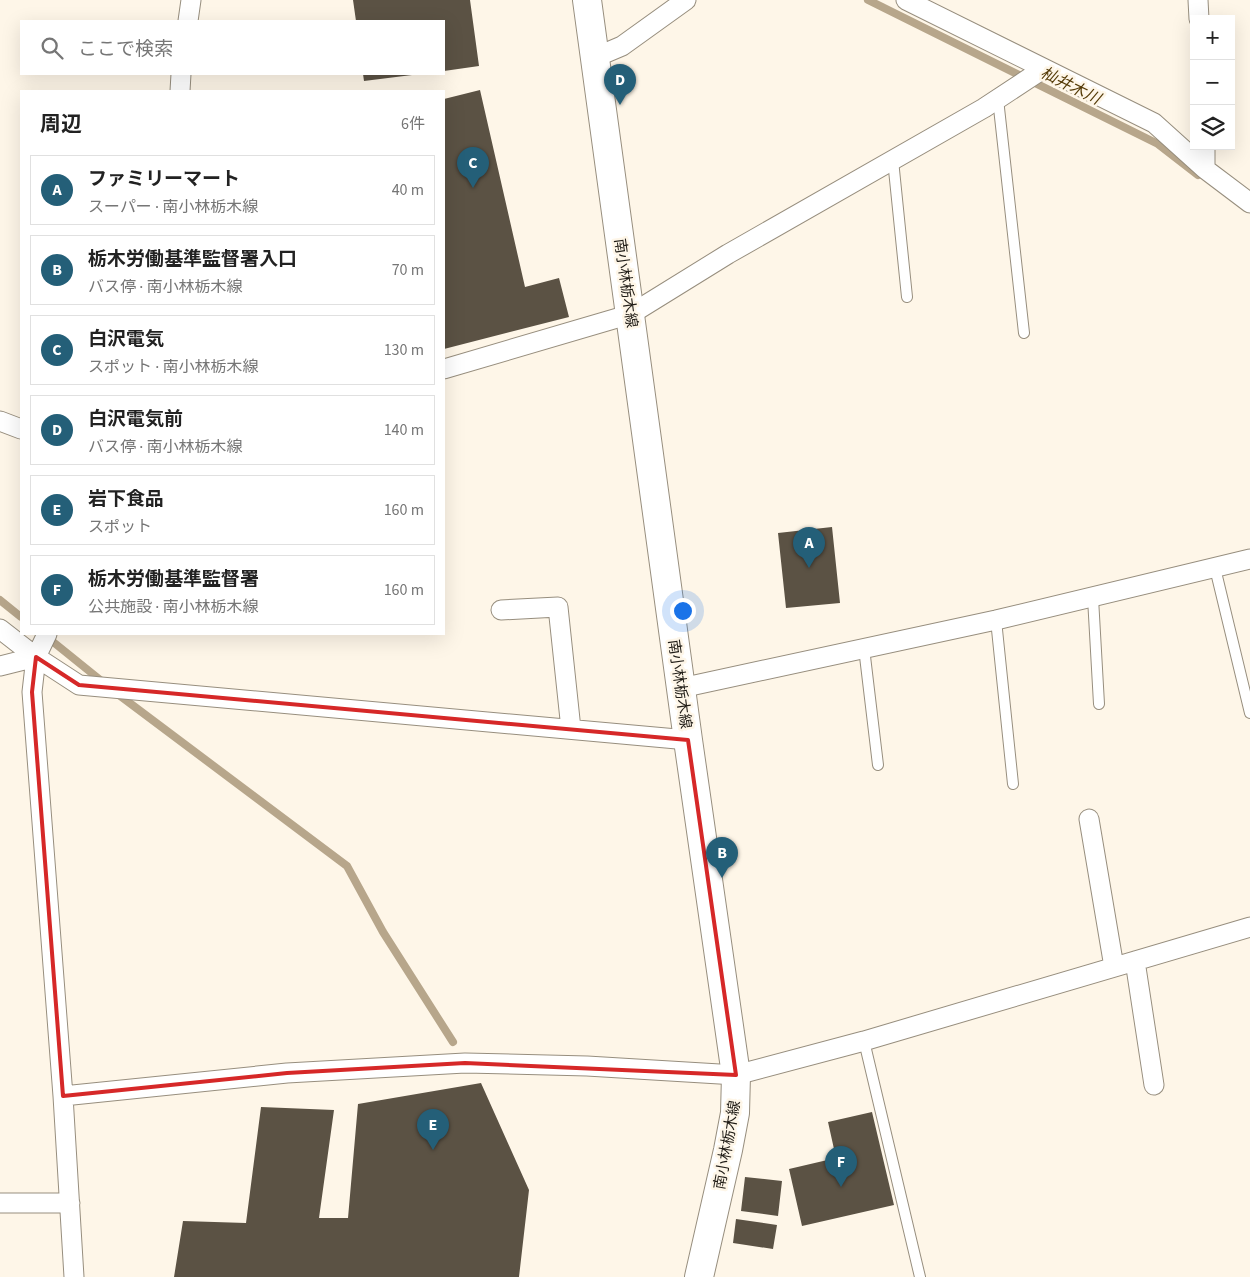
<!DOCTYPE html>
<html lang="ja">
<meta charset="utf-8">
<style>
:root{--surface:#fff;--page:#f6f6f6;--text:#222;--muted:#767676;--line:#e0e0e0;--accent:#245f78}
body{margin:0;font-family:"Source Sans 3","Noto Sans JP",sans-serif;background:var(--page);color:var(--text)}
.controls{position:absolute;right:15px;top:15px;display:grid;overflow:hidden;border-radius:0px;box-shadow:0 5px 20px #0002}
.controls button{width:45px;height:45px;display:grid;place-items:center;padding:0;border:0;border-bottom:1px solid var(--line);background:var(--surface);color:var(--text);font:25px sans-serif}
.you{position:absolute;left:682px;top:610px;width:18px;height:18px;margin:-12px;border:4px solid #fff;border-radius:50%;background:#1a73e8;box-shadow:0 0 0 8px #1a73e833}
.badge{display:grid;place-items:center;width:32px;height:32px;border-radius:50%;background:var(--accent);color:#fff;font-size:16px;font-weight:700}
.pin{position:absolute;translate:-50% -41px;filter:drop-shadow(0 1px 2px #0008)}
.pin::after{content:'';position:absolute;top:26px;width:18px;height:15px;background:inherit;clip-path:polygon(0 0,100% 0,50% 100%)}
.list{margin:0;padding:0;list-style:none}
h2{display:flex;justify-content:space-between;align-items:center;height:65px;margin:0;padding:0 20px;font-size:21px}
h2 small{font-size:16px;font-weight:400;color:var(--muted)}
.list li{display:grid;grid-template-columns:32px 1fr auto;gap:15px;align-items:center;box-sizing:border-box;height:70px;margin:0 10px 10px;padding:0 10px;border:1px solid var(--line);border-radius:0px}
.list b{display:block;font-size:19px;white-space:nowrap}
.list p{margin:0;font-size:16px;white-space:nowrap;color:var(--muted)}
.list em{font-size:16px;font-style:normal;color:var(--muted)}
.icon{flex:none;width:28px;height:28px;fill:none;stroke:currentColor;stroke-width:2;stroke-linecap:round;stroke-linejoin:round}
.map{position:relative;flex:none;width:1250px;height:1277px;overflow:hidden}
.search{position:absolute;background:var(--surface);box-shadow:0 5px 20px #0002;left:20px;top:20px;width:425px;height:55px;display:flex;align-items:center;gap:12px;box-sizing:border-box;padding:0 18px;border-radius:0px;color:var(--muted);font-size:19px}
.panel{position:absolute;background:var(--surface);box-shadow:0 5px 20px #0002;left:20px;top:90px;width:425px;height:545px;border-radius:0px}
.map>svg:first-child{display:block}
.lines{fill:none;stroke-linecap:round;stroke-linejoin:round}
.stream{stroke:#b7a68b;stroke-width:8}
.building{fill:#5b5244}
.lane-casing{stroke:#978e7e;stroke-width:12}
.street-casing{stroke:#978e7e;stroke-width:21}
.secondary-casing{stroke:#978e7e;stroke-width:30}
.lane{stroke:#fff;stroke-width:10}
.street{stroke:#fff;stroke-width:19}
.secondary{stroke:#fff;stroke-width:28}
.marked{fill:none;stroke:#d62828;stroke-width:4;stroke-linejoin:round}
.labels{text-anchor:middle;stroke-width:5;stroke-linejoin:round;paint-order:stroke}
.street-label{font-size:15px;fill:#211d17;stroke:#fef6e8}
.water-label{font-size:16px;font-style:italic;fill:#553b08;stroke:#fef6e8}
</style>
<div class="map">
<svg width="1250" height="1277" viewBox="0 0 1250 1277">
<rect width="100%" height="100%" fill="#fef6e8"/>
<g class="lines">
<!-- stream -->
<path class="stream" d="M868 0 1158 144 1198 175
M0 600 21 617
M47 637 104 683
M115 692 347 866 383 932 453 1042"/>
</g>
<!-- building -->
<path class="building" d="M353 0H470L479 66 444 71V21H356Z
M363 74H412V75L364 81Z
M480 90 525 287 559 278 569 317 444 349V99Z
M832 527 840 603 786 608 778 533Z
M481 1083 529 1190 519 1277H174L183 1221 246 1223 261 1107 334 1110 319 1218H348L358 1104Z
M872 1112 894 1205 802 1226 789 1169 836 1158 828 1122Z
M745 1177 782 1181 778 1216 741 1211Z
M736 1219 777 1225 773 1249 733 1243Z"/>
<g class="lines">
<defs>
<path id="lane" d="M998 99 1024 333
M893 160 907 297
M1215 568 1250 713
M1093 598 1099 704
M996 620 1013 784
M864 648 878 765
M864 1041 920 1277"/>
<path id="street" d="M906 0 1154 123 1205 169
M1198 0 1199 19
M188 21 191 0
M596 57 622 46 686 0
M180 91 181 74
M1205 146V169L1250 203
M444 369 631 314 728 254 984 108 1043 69
M0 421 21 429
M501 610 558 607 571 729
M0 629 36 657 79 685 688 740
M47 634 36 657 32 692 63 1096 74 1277
M0 666 36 657
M681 688 996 620 1250 559
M1089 819 1114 967
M1135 961 1154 1085
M63 1096 287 1073 465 1063 587 1066 736 1075 864 1041 1250 927
M0 1203H70"/>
<path id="secondary" d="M587 0 688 740 736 1075 735 1113 728 1150 699 1277"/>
</defs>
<!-- lane casing -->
<use href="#lane" class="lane-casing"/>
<!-- street casing -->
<use href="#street" class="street-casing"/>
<!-- secondary casing -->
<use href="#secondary" class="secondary-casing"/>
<!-- lane -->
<use href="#lane" class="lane"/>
<!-- street -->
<use href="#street" class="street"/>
<!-- secondary -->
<use href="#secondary" class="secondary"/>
</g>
<!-- marked area -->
<path class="marked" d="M36 657 79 685 688 740 736 1075 465 1063 287 1073 63 1096 32 692Z"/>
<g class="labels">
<!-- street labels -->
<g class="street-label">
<text transform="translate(626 283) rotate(82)" y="5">南小林栃木線</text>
<text transform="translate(680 684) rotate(82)" y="5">南小林栃木線</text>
<text transform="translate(727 1145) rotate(-80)" y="5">南小林栃木線</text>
</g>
<!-- water labels -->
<g class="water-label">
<text transform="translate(1071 85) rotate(26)" y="6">杣井木川</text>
</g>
</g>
</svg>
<div class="controls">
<button>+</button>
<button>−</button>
<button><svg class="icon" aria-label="layers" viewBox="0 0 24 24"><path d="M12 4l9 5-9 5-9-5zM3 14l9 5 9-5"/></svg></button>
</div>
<div class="you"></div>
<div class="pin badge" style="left:809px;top:568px">A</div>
<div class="pin badge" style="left:722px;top:878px">B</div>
<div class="pin badge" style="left:473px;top:188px">C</div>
<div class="pin badge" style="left:620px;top:105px">D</div>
<div class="pin badge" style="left:433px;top:1150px">E</div>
<div class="pin badge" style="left:841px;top:1187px">F</div>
<div class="search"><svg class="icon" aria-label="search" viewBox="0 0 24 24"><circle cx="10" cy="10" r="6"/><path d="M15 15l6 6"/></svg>ここで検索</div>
<section class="panel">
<h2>周辺<small>6件</small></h2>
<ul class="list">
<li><span class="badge">A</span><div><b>ファミリーマート</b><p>スーパー · 南小林栃木線</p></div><em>40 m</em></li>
<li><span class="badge">B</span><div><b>栃木労働基準監督署入口</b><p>バス停 · 南小林栃木線</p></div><em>70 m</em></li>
<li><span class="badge">C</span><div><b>白沢電気</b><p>スポット · 南小林栃木線</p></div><em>130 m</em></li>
<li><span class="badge">D</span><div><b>白沢電気前</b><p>バス停 · 南小林栃木線</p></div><em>140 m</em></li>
<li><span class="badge">E</span><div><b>岩下食品</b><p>スポット</p></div><em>160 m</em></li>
<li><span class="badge">F</span><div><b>栃木労働基準監督署</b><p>公共施設 · 南小林栃木線</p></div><em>160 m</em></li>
</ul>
</section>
</div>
